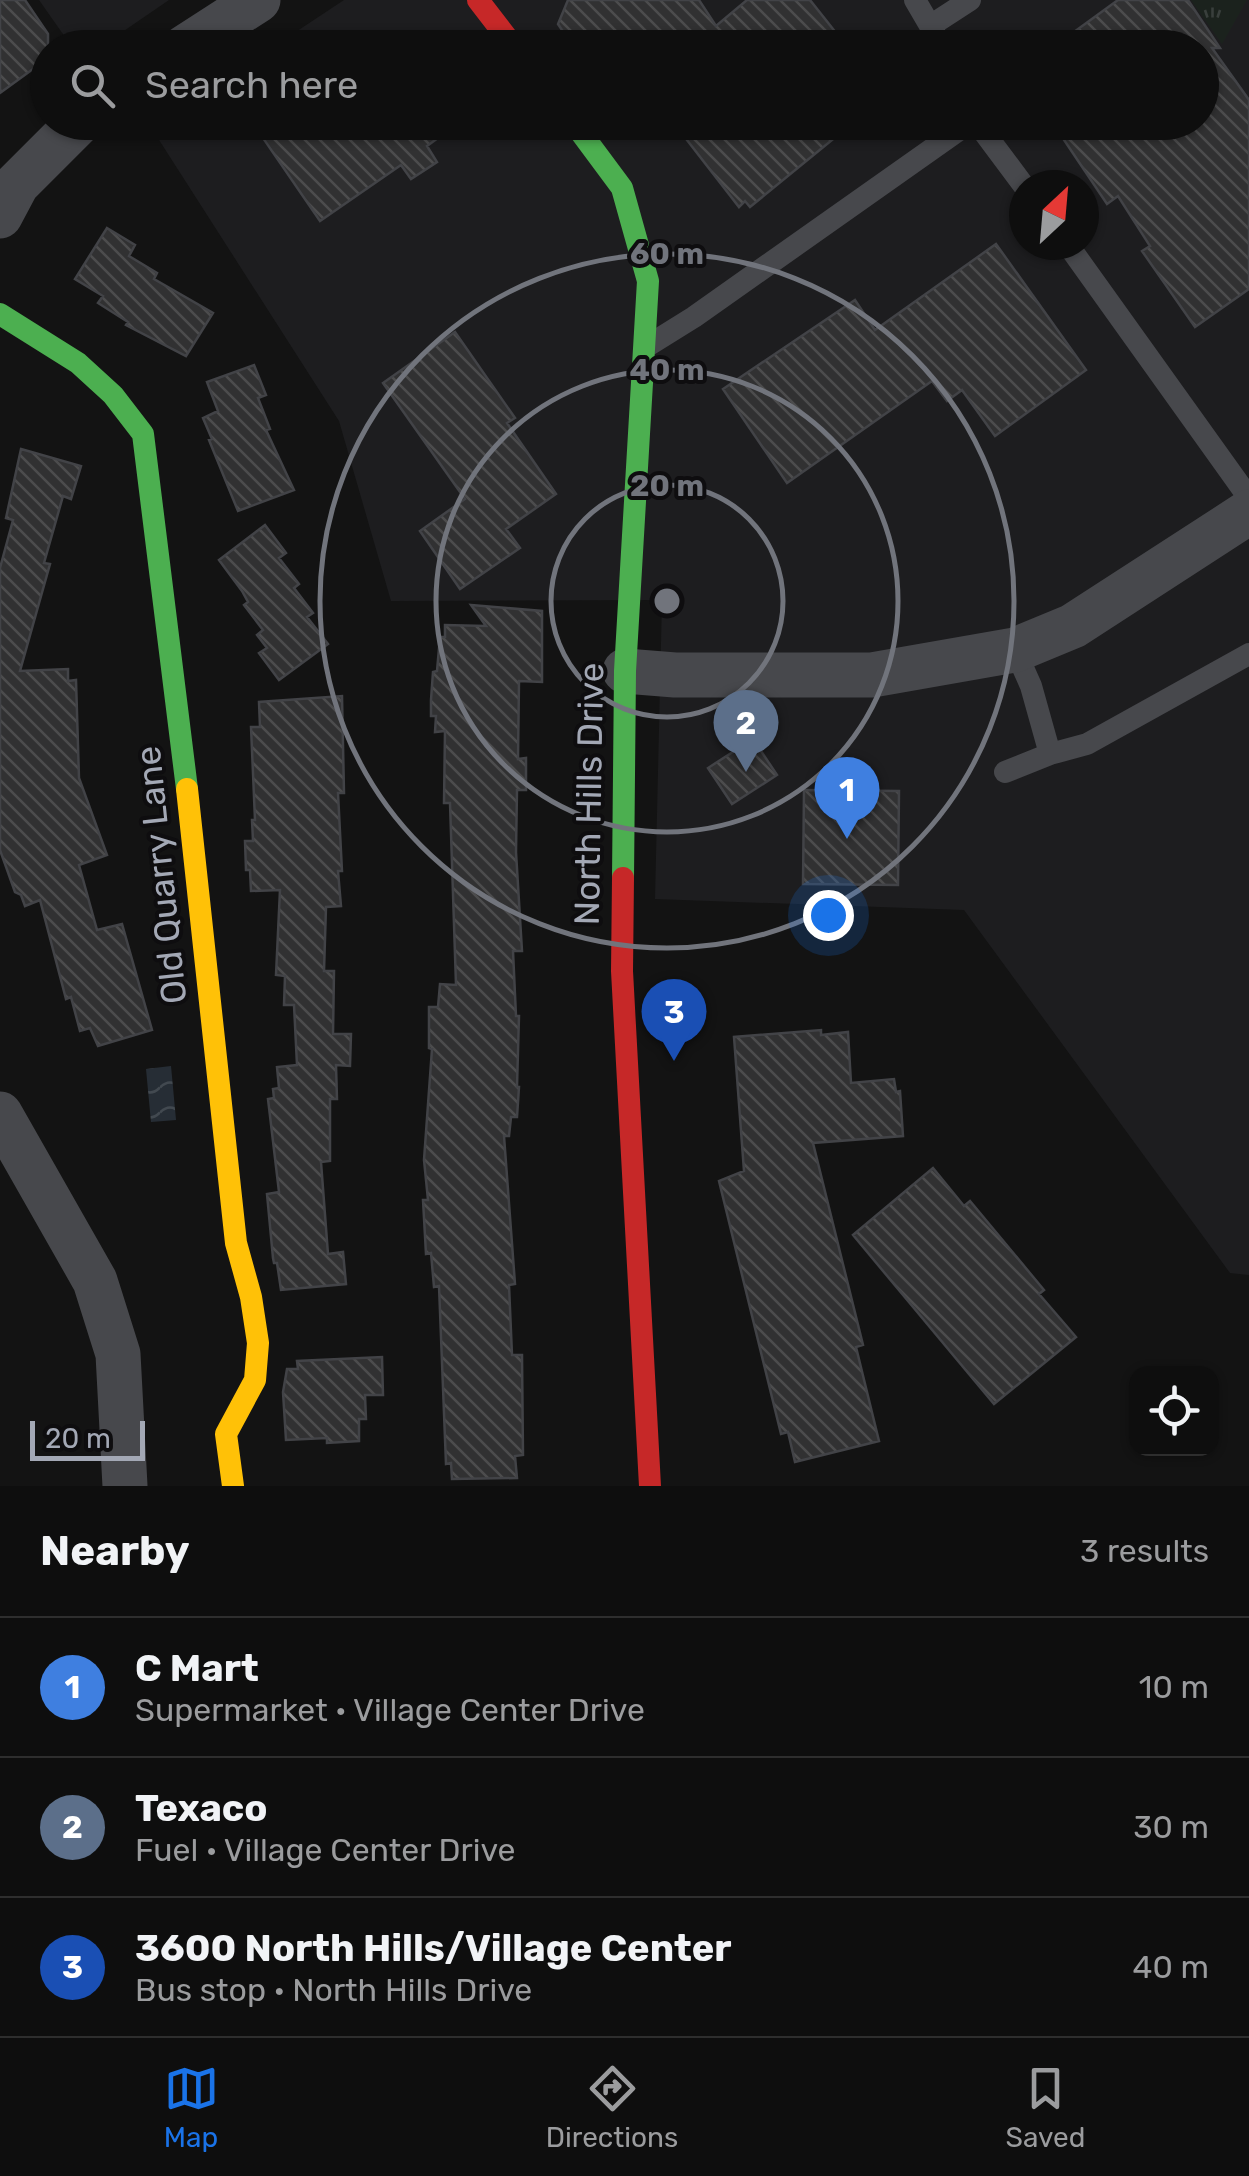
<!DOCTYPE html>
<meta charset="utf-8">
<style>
:root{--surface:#0e0e0e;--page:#171717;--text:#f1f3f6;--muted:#9b9c9e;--line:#2e2e2e;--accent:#1a73e8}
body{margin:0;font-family:Rubik,sans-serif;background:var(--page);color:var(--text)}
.controls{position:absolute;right:30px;bottom:30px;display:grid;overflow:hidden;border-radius:20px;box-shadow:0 2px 8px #0004}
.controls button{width:90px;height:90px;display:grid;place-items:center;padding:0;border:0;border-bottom:2px solid var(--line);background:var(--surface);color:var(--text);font:50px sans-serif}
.compass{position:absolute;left:1009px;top:170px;width:90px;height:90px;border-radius:50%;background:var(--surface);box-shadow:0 2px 8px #0004;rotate:26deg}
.scale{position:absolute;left:30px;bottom:25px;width:115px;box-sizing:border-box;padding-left:10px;border:5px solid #a3a8b5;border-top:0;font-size:28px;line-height:35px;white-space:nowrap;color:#a3a8b5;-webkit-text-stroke:8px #0e0d0f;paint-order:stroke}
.you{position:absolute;left:828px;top:915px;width:35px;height:35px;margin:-25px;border:8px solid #fff;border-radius:50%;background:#1a73e8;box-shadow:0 0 0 15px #1a73e833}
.badge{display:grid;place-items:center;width:65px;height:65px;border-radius:50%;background:var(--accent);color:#fff;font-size:32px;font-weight:700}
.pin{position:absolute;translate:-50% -82px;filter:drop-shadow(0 2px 5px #0008)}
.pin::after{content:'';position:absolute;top:52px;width:35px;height:30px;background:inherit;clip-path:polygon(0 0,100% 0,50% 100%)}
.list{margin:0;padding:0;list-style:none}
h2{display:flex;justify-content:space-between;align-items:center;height:130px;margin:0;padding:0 40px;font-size:42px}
h2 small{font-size:32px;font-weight:400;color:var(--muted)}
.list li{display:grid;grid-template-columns:65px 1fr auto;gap:30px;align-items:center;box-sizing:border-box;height:140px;padding:0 40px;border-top:2px solid var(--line)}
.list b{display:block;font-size:38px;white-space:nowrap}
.list p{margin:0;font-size:32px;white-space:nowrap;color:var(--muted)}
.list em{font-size:32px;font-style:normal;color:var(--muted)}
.icon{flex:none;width:55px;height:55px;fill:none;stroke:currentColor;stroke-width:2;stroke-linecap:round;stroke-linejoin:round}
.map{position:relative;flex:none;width:1249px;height:1486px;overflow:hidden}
.search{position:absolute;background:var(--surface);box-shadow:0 2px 8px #0004;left:30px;right:30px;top:30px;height:110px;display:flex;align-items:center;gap:25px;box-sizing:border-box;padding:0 35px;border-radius:55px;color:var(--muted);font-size:38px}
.sheet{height:550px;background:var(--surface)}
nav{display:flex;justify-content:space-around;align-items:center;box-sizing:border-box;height:140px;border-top:2px solid var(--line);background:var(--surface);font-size:28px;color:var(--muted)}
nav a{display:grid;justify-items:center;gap:5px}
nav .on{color:var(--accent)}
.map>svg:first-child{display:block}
.built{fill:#1d1d1f;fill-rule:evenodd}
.park{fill:url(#park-tufts)}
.water{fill:url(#water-waves)}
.building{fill:url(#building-back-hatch);stroke:#424347;stroke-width:2.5}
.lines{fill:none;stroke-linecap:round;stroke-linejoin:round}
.lane{stroke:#47484c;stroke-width:22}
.street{stroke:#47484c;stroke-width:45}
.fast{stroke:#4caf50;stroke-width:22}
.slow{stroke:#ffc107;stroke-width:22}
.jam{stroke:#c62828;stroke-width:22}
.ring{fill:none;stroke:#71747c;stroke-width:5}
.labels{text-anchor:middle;stroke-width:8;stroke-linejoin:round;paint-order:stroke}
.street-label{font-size:35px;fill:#a3a8b5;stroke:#0e0d0f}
.centre{fill:#71747c;stroke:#0e0d0f;stroke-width:5}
.ring-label{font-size:30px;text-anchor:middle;font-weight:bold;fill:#71747c;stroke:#0e0d0f;stroke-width:8;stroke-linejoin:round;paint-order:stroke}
</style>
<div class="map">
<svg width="1249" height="1486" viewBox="0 0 1249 1486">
<defs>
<pattern id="park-tufts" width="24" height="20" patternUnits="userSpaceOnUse" patternTransform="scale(2.5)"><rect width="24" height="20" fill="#1b221d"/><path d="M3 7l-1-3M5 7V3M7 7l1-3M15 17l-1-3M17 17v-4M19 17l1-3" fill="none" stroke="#393f3c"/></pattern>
<pattern id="water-waves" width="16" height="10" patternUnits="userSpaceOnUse" patternTransform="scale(2.5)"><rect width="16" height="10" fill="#262d35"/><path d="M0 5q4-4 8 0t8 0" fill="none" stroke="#424950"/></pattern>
<pattern id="building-back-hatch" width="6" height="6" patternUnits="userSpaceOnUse" patternTransform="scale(2.5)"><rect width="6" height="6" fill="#313132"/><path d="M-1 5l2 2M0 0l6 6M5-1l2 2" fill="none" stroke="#4c4c4d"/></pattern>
</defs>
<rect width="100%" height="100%" fill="#131313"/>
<!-- built -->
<path class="built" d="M39 0H169L99 48 72 47Z
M344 0H1249V1275L1230 1273 964 910 655 899 662 600 391 601 339 421 152 129 162 122H1202V48L273 47ZM1024 185H1084V245H1024Z"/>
<!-- park -->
<path class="park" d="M1191 0H1247L1222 44Z"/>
<!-- water -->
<path class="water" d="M171 1066 176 1120 151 1122 146 1069Z"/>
<!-- building -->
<path class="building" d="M0 0H25L48 34V58L0 93Z
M568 0H699L716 26 747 0H810L848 48H617L609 35 604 39 602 36 585 48H574L558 24Z
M1118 0H1188L1220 48H1212L1249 100V289L1195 327 1142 251 1150 246 1118 196 1107 204 1052 122H1138L1147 136 1166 122H1202V48H1052Z
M252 122H460L427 146 437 162 411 179 401 165 320 221Z
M673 122H854L750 207 745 201 739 207Z
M107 228 135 245 129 256 157 273 154 279 213 313 186 356 126 325 128 322 98 303 103 296 75 279Z
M996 244 1086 370 995 436 962 390 947 401 932 381 787 483 723 389 855 300 875 330Z
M455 332 515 418 507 423 556 494 506 529 520 548 460 589 420 531 465 499 383 383Z
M254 365 266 395 258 398 270 429 266 430 294 490 238 511 209 440 212 439 203 418 218 411 207 382Z
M21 449 81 466 71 499 63 496 44 563 50 564 20 671 68 669V681L76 680 79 778 107 855 79 865 97 930 122 924 152 1030 98 1046 90 1028 80 1031 71 997 66 999 40 900 25 906 21 895 15 892 0 850V568L13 520 6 518Z
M265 525 286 553 279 558 299 584 294 588 313 613 307 617 328 644 279 680 259 653 267 648 257 635 263 630 244 605 248 602 242 591 219 560Z
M471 605 542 611V682L519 681 518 759 526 758V790H517L516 852 522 951H513L516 1016H519L517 1087H519L517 1117H511L509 1136H504L515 1284 509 1285 512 1355H522L523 1455 515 1456 517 1478 452 1479 451 1463 446 1464 439 1286 434 1287 431 1253 426 1254 423 1200H428L424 1160 432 1049 429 1048V1007H438L440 984 456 985 450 803H444L445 731 435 732 436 716H431V700L433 672 437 671 440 637H445V625L486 626Z
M342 696 344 793H338L342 871H338L341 906 326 907 324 971H334L333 1034H351L350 1066 336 1065 337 1099H330V1161L321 1162 328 1254 343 1252 346 1284 281 1290 277 1263H274L273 1258 267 1194 279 1192 268 1099 274 1098 273 1089 279 1088 277 1067 297 1065 294 1005H284L285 976 276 975 280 890 251 891 250 870H246L245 841H253L252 820H255L251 727H260L259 702Z
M753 739 777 775 732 804 708 768Z
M804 790 899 791 898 885 803 884Z
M821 1030V1035L848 1032 851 1083 894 1079 896 1092 900 1091 903 1136 813 1143 863 1345 856 1347 879 1441 795 1462 788 1432 781 1434 719 1181 744 1171 734 1037Z
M933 1168 964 1206 970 1201 1044 1290 1039 1294 1076 1337 994 1404 853 1235Z
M382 1357 383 1395H365L366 1419H359V1441L327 1443V1438L286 1440 283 1392 287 1369H298L297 1361Z"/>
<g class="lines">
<!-- lane -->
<path class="lane" d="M915 0 943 48
M930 26 970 0
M1068 245 1249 498
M649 345 694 317 966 125 983 131 1024 186
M1050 754 1087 744 1249 654
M1005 772 1050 754 1031 686 1015 650"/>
<!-- street -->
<path class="street" d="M184 48 258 0
M0 216 17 184 79 122
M625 671 675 675H872L1015 650 1073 626 1249 512
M0 1114 95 1281 118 1354 125 1486"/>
<!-- fast -->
<path class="fast" d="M573 122 622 188 648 281 625 671 623 878
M0 314 78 363 113 395 143 434 187 789"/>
<!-- slow -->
<path class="slow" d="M187 789 236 1243 251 1297 258 1343 255 1380 226 1434 233 1486"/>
<!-- jam -->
<path class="jam" d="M478 0 515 48
M623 878 622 971 650 1486"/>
</g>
<!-- distance rings -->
<g class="ring">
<circle cx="667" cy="601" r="116"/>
<circle cx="667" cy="601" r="231"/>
<circle cx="667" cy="601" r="347"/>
</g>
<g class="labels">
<!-- street labels -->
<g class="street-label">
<text transform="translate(589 794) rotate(-89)" y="12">North Hills Drive</text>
<text transform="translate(161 875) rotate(-96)" y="12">Old Quarry Lane</text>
</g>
</g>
<circle cx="667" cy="601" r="15" class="centre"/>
<g class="ring-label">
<text x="667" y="264">60 m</text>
<text x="667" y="380">40 m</text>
<text x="667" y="496">20 m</text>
</g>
</svg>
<div class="controls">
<button><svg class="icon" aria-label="locate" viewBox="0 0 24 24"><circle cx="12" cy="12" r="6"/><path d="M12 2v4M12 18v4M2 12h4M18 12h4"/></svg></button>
</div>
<svg class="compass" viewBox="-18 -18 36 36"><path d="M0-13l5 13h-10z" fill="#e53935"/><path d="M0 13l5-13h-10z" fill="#9b9c9e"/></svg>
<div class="scale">20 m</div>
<div class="you"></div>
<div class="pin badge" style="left:847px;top:839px;background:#3f7fe0">1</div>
<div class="pin badge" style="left:746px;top:772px;background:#5c6f8a">2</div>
<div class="pin badge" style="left:674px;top:1061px;background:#1a4fb4">3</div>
<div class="search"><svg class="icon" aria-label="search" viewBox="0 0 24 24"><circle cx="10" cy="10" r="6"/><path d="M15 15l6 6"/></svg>Search here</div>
</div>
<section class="sheet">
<h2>Nearby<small>3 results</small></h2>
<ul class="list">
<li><span class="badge" style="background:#3f7fe0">1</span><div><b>C Mart</b><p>Supermarket · Village Center Drive</p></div><em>10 m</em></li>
<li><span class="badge" style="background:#5c6f8a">2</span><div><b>Texaco</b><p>Fuel · Village Center Drive</p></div><em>30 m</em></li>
<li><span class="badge" style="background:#1a4fb4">3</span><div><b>3600 North Hills/Village Center</b><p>Bus stop · North Hills Drive</p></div><em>40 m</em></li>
</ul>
</section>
<nav>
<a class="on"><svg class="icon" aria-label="map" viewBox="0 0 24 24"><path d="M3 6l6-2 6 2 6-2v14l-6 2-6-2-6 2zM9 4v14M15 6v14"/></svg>Map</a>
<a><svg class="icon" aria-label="directions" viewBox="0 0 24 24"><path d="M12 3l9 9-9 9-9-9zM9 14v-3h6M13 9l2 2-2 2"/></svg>Directions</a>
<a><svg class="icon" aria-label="saved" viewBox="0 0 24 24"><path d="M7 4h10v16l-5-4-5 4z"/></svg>Saved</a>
</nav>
